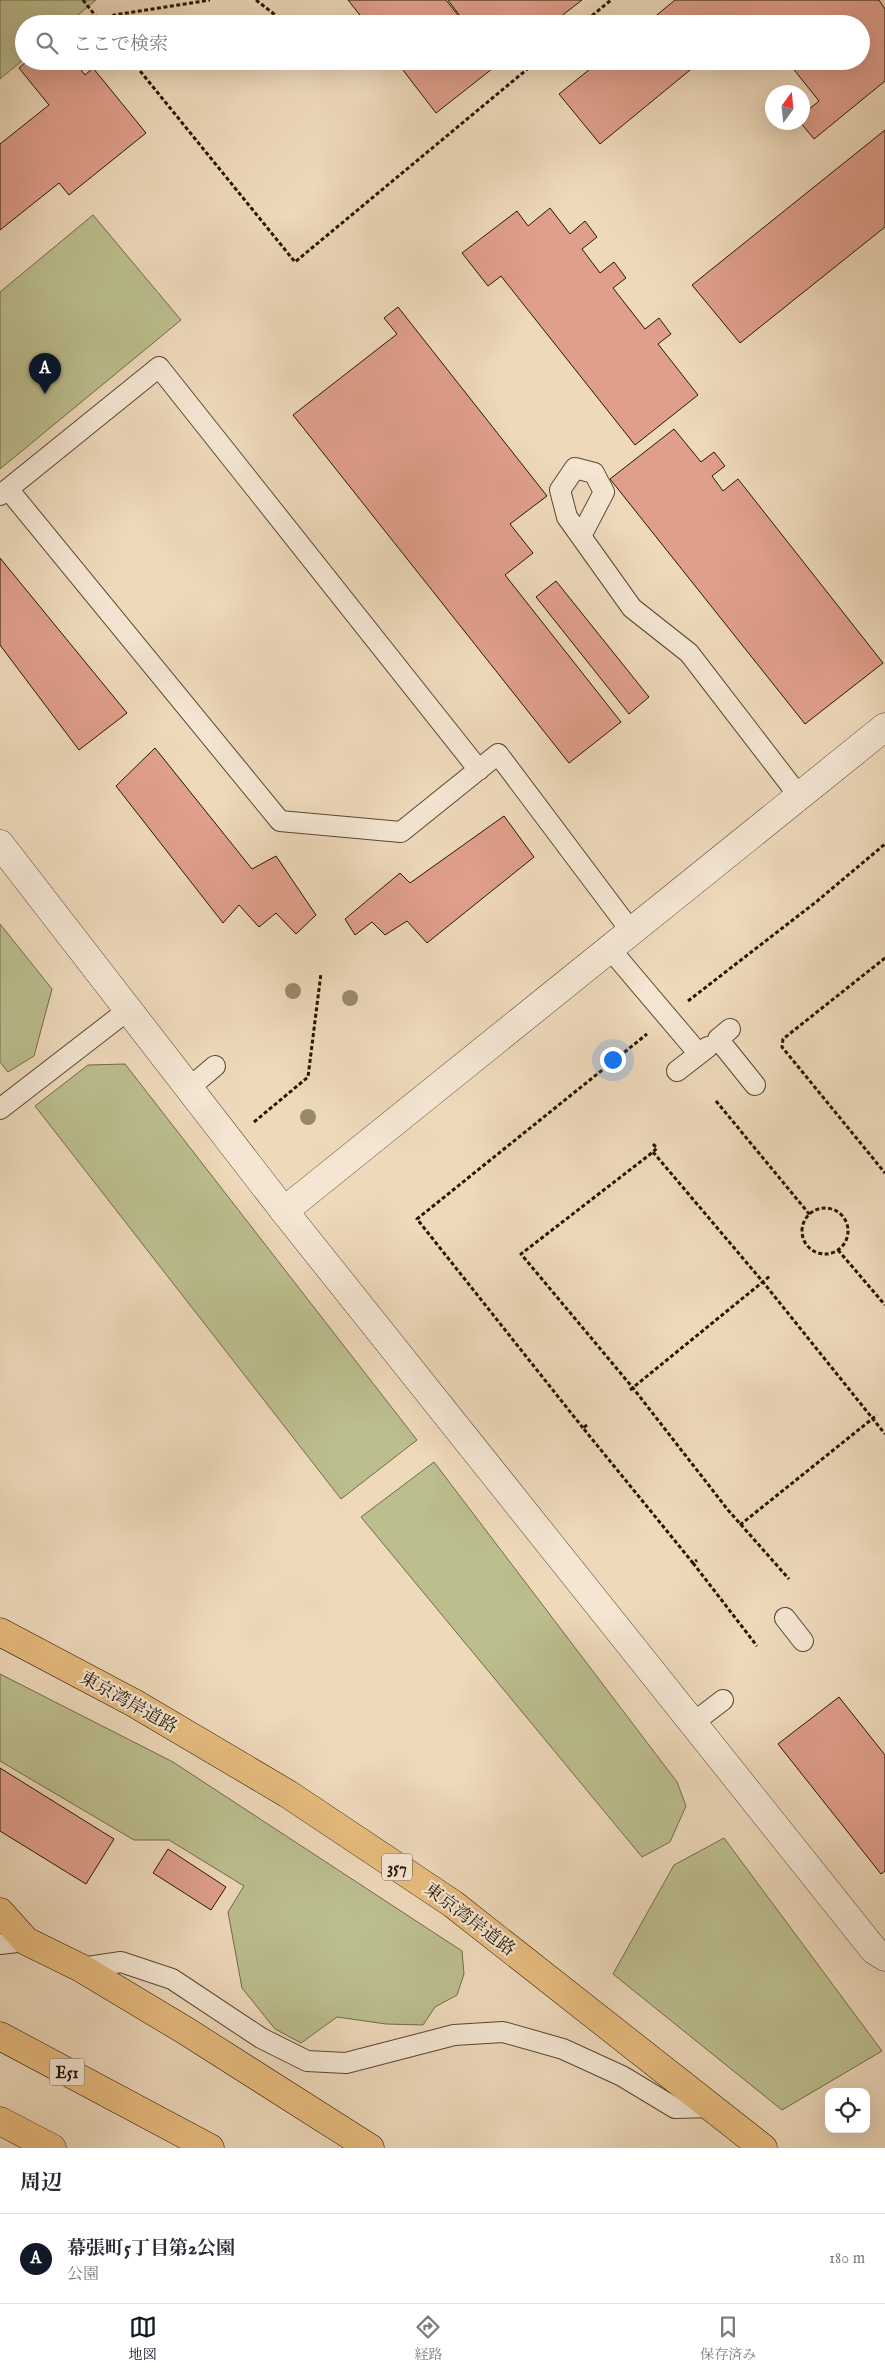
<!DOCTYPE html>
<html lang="ja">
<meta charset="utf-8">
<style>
:root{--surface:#fff;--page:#f2f2f3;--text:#2b2b33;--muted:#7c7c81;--line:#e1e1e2;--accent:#111827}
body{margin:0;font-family:"IM FELL English","Noto Serif JP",serif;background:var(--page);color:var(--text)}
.controls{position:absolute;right:15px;bottom:15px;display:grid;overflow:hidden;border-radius:10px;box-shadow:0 5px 20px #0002}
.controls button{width:45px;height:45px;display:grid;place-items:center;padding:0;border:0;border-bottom:1px solid var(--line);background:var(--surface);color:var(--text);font:25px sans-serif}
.compass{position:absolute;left:765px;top:85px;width:45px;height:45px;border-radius:50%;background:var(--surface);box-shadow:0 5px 20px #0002;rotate:15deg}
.you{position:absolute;left:612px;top:1059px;width:18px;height:18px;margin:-12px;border:4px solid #fff;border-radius:50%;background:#1a73e8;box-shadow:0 0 0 8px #1a73e833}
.badge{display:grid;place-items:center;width:32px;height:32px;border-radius:50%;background:var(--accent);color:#fff;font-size:16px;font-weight:700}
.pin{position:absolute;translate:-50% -41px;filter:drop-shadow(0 1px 2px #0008)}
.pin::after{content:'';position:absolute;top:26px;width:18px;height:15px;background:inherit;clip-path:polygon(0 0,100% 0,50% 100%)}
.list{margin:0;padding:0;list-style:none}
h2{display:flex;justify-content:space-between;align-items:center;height:65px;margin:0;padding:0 20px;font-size:21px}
h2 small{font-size:16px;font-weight:400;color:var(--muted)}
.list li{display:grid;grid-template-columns:32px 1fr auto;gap:15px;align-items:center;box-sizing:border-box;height:90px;padding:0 20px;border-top:1px solid var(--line)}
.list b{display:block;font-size:19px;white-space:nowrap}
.list p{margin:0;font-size:16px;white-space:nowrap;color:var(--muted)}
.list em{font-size:16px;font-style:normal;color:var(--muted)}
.icon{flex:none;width:28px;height:28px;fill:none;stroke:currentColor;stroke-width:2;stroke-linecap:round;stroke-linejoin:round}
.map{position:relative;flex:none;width:885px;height:2148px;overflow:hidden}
.search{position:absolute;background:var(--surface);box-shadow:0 5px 20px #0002;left:15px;right:15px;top:15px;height:55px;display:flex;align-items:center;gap:12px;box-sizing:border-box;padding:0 18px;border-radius:28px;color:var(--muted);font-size:19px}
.sheet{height:155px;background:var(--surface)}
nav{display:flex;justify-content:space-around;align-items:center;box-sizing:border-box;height:70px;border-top:1px solid var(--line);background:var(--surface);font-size:14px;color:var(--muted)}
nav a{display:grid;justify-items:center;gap:2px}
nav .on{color:var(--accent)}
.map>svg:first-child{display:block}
.green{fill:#bcbe8e;stroke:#726a48}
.building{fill:#e09f8b;stroke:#271602}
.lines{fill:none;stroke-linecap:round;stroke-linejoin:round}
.service-casing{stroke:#594730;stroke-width:22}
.minor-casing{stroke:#594730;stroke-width:29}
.tertiary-casing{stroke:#594730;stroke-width:29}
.trunk-casing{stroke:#271602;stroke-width:29}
.motorway-casing{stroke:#271602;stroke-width:29}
.path{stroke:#271602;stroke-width:3;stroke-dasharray:4 2.5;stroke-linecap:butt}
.service{stroke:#f4e6d3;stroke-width:20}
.minor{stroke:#f4e6d3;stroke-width:28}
.tertiary{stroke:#f4e6d3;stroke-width:28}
.trunk{stroke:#e7bc7e;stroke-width:28}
.motorway{stroke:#e7bc7e;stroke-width:28}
.tree{fill:#99896c}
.labels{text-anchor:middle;stroke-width:4.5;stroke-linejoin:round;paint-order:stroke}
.shield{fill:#f4e6d3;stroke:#645441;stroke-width:1}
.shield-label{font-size:16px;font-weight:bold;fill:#271602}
.street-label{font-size:18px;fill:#271602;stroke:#f4e6d3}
</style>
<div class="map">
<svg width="885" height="2148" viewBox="0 0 885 2148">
<rect width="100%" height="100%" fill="#eed9bb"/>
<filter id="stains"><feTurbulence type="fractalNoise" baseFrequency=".004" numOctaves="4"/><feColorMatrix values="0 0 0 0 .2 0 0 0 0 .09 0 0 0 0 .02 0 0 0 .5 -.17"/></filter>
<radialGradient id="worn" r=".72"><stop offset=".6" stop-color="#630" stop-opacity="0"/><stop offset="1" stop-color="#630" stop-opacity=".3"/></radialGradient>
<!-- green -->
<path class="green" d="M0 0H96L67 24H24V59L0 79Z
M93 215 181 320 0 469V292Z
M0 924 52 989 34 1056 8 1072 0 1062Z
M125 1064 417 1440 341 1499 35 1106 88 1065Z
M434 1462 677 1782 686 1806 670 1842 642 1857 361 1517Z
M0 1674 173 1762 462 1951 464 1974 457 1995 435 2007 423 2025 386 2024 337 2017 301 2043 275 2029 242 1988 228 1912 244 1886 169 1840H134L0 1761Z
M724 1838 882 2051 782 2110 613 1974 674 1865Z"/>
<!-- building -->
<path class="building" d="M348 0H446L465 24H367Z
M448 0H582L551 24H466Z
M675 0H879L885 9V81L814 139 800 122H802V115L819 101 787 61H861V24H756L753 19 747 24H646Z
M27 61H74L85 75 93 68 146 133 69 195 59 183 0 230V144L49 105 19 68Z
M396 61H494L497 65 436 113Z
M600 61H701L600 144 559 94Z
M885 130V227L740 343 692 285Z
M550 208 570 234 585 221 597 237 582 249 600 273 614 262 626 278 613 288 645 329 659 318 671 334 658 344 698 395 635 445 501 276 488 286 462 253 517 211 528 226Z
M398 307 547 496 510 524 533 553 505 575 621 722 569 763 293 415 397 334 384 318Z
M674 429 701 462 714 452 725 466 712 476 723 491 738 479 883 663 805 724 610 479Z
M0 558 127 713 79 750 0 645Z
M556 581 649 697 629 714 536 597Z
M155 748 252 869 276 856 316 915 296 934 276 913 259 927 239 905 223 923 116 786Z
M504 816 534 857 427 943 407 921 385 935 372 922 355 935 345 919 400 873 410 883Z
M839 1697 885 1755V1871L881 1874 778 1744Z
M0 1768 114 1839 86 1884 0 1831Z
M168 1849 226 1887 211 1910 153 1873Z"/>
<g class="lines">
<defs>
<path id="service" d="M8 489 159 367 479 770
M0 495 8 489 280 821 401 832 498 754 631 931
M581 536 604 492 594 473 575 468 560 490 567 517 632 608 689 653 799 796
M610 949 699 1054
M730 1029 718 1039 755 1085
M677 1071 708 1047
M189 1088 215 1066
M0 1109 128 1010
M785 1618 803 1641
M693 1723 723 1700
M0 1944 26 1941
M81 1968 121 1962 172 1979 261 2038 307 2061 346 2063 454 2035 503 2032 563 2049 622 2076 675 2108 712 2107"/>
<path id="minor" d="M284 1211 885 727"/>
<path id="tertiary" d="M0 844 284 1211 874 1950 885 1957"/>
<path id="trunk" d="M0 1632 134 1703 288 1794 453 1904 763 2148"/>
<path id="motorway" d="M0 1912 26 1941 81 1968 186 2031 370 2148
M0 2036 210 2148
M0 2121 52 2148"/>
</defs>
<!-- service casing -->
<use href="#service" class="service-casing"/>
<!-- minor casing -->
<use href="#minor" class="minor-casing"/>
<!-- tertiary casing -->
<use href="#tertiary" class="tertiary-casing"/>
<!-- trunk casing -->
<use href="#trunk" class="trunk-casing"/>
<!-- motorway casing -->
<use href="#motorway" class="motorway-casing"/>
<!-- path -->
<path class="path" d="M83 0 102 24
M256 0 274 14 280 24
M102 24 114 15 210 0
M582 24 611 0
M132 61 295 262 537 61
M294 61 295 64 299 61
M885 958 783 1039 782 1047 885 1173
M688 1001 816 902 885 844
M716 1101 810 1215
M254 1122 308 1077 321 973
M653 1144 657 1148 653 1152 521 1254 633 1388 728 1510 789 1579
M653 1152 763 1282 885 1434
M802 1231a23 23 0 1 1 46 0a23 23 0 1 1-46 0Z
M838 1250 885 1305
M630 1390 770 1276
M587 1425 583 1428 693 1563 697 1560
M583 1428 417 1219 647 1034
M740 1525 877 1415
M693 1563 757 1646"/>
<!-- service -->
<use href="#service" class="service"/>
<!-- minor -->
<use href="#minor" class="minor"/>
<!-- tertiary -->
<use href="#tertiary" class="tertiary"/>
<!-- trunk -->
<use href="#trunk" class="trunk"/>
<!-- motorway -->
<use href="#motorway" class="motorway"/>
</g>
<!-- trees -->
<g class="tree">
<circle cx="293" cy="991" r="8"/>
<circle cx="350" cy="998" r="8"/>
<circle cx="308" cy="1117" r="8"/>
</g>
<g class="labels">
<!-- shield labels -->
<g class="shield">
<rect x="382" y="1853.5" width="30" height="27" rx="4"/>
<rect x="49.5" y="2058.5" width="35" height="27" rx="4"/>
</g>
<g class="shield-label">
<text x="397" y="1873">357</text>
<text x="67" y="2078">E51</text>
</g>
<!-- street labels -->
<g class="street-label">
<text transform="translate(129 1702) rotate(29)" y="6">東京湾岸道路</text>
<text transform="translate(470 1919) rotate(37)" y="6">東京湾岸道路</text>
</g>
</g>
<rect width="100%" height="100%" filter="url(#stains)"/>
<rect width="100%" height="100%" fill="url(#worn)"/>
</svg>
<div class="controls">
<button><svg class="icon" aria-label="locate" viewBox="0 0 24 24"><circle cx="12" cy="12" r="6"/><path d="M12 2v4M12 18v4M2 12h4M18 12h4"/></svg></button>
</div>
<svg class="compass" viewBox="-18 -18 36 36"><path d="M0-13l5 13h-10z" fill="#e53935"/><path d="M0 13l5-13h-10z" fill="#7c7c81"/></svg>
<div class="you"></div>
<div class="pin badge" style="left:45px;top:394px">A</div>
<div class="search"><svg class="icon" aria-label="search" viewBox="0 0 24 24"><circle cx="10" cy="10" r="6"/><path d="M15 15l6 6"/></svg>ここで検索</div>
</div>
<section class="sheet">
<h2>周辺<small></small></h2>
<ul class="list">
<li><span class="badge">A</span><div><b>幕張町5丁目第2公園</b><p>公園</p></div><em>180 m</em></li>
</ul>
</section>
<nav>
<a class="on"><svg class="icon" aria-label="map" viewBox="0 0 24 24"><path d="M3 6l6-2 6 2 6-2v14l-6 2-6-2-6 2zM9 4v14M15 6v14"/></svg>地図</a>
<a><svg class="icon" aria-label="directions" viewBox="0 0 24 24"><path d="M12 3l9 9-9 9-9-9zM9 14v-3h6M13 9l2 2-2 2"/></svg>経路</a>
<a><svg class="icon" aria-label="saved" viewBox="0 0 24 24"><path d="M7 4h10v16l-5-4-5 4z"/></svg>保存済み</a>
</nav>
